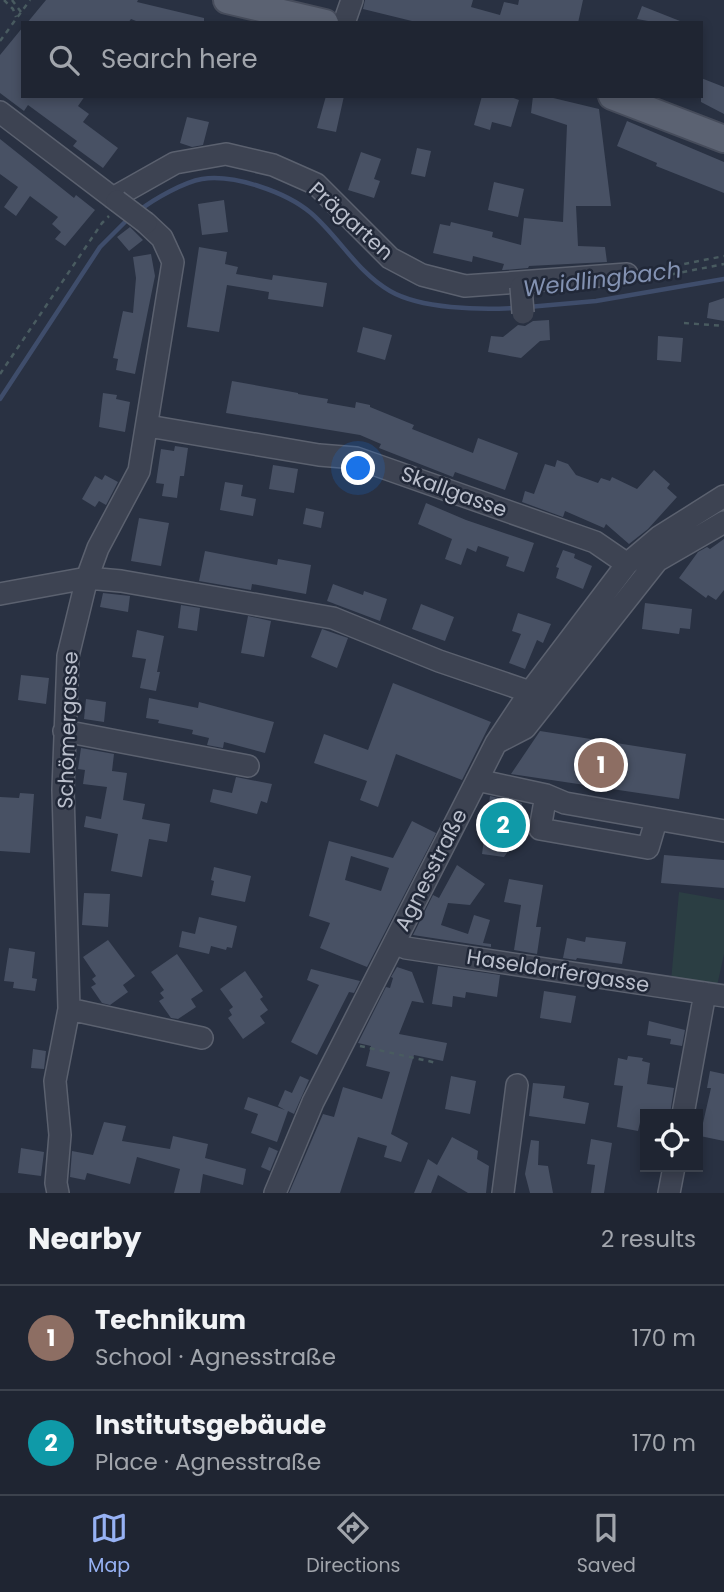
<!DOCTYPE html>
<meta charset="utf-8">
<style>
:root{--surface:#1f2532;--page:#272d3a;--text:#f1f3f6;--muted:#a1a5ac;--line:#3c424d;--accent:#97b2f4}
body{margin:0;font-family:Poppins,sans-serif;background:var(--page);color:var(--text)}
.controls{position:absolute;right:21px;bottom:21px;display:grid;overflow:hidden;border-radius:0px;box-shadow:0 4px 10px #0003}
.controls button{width:63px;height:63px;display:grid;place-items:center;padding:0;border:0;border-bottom:2px solid var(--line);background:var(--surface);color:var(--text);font:35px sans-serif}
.you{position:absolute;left:359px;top:469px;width:24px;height:24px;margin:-18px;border:5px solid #fff;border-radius:50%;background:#1a73e8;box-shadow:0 0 0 10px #1a73e833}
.badge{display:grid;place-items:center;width:46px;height:46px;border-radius:50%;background:var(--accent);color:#fff;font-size:23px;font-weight:700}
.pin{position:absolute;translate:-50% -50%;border:4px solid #fff;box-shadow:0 2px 7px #0006}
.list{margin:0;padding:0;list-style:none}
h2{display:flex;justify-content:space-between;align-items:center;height:91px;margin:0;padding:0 28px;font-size:30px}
h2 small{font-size:23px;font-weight:400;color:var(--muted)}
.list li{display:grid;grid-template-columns:46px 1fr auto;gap:21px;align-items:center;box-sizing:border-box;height:105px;padding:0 28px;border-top:2px solid var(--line)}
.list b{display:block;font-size:26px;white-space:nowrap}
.list p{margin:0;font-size:23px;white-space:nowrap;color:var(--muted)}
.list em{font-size:23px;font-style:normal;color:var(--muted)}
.icon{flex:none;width:38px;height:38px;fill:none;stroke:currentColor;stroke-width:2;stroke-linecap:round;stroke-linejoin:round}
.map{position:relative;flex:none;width:724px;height:1193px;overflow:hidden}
.search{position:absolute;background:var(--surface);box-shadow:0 4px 10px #0003;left:21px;right:21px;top:21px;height:77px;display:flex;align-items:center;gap:18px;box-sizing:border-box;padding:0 24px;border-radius:0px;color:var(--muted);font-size:26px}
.sheet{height:301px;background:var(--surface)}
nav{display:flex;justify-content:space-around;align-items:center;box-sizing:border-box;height:98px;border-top:2px solid var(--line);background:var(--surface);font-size:19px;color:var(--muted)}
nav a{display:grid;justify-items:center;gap:4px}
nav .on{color:var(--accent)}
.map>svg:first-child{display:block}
.green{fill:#2b3e43}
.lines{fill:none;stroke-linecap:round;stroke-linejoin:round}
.stream{stroke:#3f4d6b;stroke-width:4.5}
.building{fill:#485164;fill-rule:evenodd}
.minor-casing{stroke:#5b616f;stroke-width:24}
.major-casing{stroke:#464c5b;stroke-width:30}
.path{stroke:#495b60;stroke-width:2.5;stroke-dasharray:5 5;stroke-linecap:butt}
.minor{stroke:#3d4352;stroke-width:21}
.major{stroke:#5b6272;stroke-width:26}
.minor-bridge-casing{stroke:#5b616f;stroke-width:24;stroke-linecap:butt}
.minor-bridge{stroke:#3d4352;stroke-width:21}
.labels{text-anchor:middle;stroke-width:5;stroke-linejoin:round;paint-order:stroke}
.street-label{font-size:21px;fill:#babfcc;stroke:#212838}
.water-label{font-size:23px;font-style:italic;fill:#8392b2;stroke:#212838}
</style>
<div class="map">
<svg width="724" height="1193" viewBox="0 0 724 1193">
<rect width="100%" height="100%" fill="#293142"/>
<!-- green -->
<path class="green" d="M679 892 724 900V954L717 986 671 981Z"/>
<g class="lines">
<!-- stream -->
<path class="stream" d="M140 210C154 199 184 182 202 179 234 174 286 192 311 213 339 237 357 272 390 291 421 309 480 310 515 308
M528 307 596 301 724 279
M0 399 100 247 130 217"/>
</g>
<!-- building -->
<path class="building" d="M46 0H138L137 2 204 18V23H141L131 19 128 23H27Z
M365 0H473L471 7 500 15 504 2 518 5 519 0H583L578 23H420L363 9Z
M642 6 680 21V23H659L637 19Z
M23 27V96H85L78 106 89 114 83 122 118 148 103 168 73 146 77 141 28 105 24 111 0 93V55Z
M701 78 724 87V114L701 102Z
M326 96H344L336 132 317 128Z
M482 96H508L519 100 511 127 492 122 490 130 474 125Z
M533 96H545L599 109 611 206H576L578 246 605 247 607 262 529 266 528 268 504 270H502L504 264 473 256 472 262 433 253 440 224 450 226 451 222 493 232 492 237 521 245 524 218 563 222 567 125 531 113Z
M187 117 209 122 203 145 192 147 180 143Z
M627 121 724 162V193L656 166 657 163 617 146Z
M0 139 74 198 76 195 95 210 65 246 55 239 61 232 52 224 58 217 30 196 16 216 4 207 18 187 0 174Z
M417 148 431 151 425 177 411 174Z
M361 152 381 159 374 179 380 181 374 198 348 190Z
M494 182 524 189 518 217 488 210Z
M224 200 228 232 202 235 198 204Z
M130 227 143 240 129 251 117 237Z
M199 247 227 252 225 264 238 267 236 274 272 280 273 275 327 283 323 307 268 299 269 292 227 285 219 332 187 327Z
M151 254 155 276 135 374 116 370 118 359 113 358 123 311 133 313 136 278 133 257Z
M724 298V321L707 318 709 303Z
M549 320 550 340 540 341 521 358 488 352 491 336 503 337 518 325 525 326 533 321Z
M363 327 392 335 385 360 357 352Z
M658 336 683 338 681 362 657 360Z
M232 381 298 393V394L328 399 327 403 338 405 355 408 356 402 370 405V407L414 425 412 429 473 453 478 438 518 453 505 490 455 472 453 477 379 448 381 444 360 435 226 413Z
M103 393 117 395 116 399 130 402 125 432 99 427Z
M175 446 188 448 184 476H180L177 498 162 496 164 484 156 483 161 449 174 451Z
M557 460 568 464 576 475 598 483 601 478 610 481 612 477 637 489 654 470 670 484 667 488 677 497 648 529 629 544 606 524 604 528 565 511 563 517 522 502 525 491 534 494 545 464 555 467Z
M273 465 298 469 294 493 269 489Z
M105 475 118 482 106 505 99 501 95 507 82 499 95 476 102 480Z
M225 482 243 485 241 496 256 499 253 516 220 510Z
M426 503 466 520 534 543 524 572 506 566 509 557 478 546 476 552 467 548 461 565 445 559 452 539 418 524Z
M306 508 324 512 321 528 303 524Z
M139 518 169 523 161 566 131 561Z
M724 539V590L716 600 708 595 706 598 679 578 698 552 707 547 710 549Z
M563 550 575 554 574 558 592 566 583 589 556 578 559 568 556 567Z
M205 551 277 565 278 559 311 565 306 594 252 584 251 590 199 581Z
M333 584 363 595 364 591 387 599 380 621 327 601Z
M103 593 130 596 128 612 100 607Z
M645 603 692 609 690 629 680 628 679 634 642 629Z
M421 604 454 617 445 641 412 629Z
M181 605 200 608 197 631 178 628Z
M518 613 551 624 543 643 537 640 525 669 509 663 521 634 512 631Z
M248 616 271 621 264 657 241 653Z
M322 629 348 638 337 668 311 657Z
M137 630 164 636 157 672H160L156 691 140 688 146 659 132 657Z
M21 675 49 678 46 704 18 700Z
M393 683 491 722 462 780 396 754 378 807 360 800 367 781 314 763 324 734 368 750Z
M149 698 198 708 199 702 274 722 265 753 224 742 223 748 207 745 209 738 192 734 193 730 158 723 159 720 146 718Z
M86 699 106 702 104 722 84 719Z
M540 731 686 754 679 799 511 774Z
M81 748 114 754 112 771 127 773 123 800 145 804 142 819 170 824 167 842 149 839 142 877 111 871 118 834 84 827 86 816 101 819 107 787 83 784 85 770 78 769Z
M236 777 272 784 267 803 261 801 257 814 210 802 213 789 232 793Z
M20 793 34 794 30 853 0 851V797L19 798Z
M490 796 522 803 518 837 504 857 482 854Z
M412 821 436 833 367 967 320 948 330 923 309 916 329 841 393 858ZM351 856 389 868 381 891 345 880Z
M664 855 724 860V888L661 883Z
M457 865 485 884 470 905 448 903 441 925 468 934 474 915 490 920 483 943 491 944V947L413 935 433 895 439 898Z
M214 867 251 876 245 902 211 895 214 881 211 880Z
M509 879 543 885 536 927H541L537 954 514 950 521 905 504 902Z
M84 893 110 894 108 927 82 925Z
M199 917 237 926 232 948 227 947 226 950 211 946 209 954 179 947 182 931 195 934Z
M586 937 626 942 622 964 577 958 576 960 563 958 567 938 585 942Z
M108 940 135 976 123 985 128 992 110 1005 102 1003 91 987 96 984 92 979 96 976 83 957Z
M9 948 35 952 32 978 37 979 35 991 13 988 14 982 4 981Z
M177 954 203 991 191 999 196 1007 178 1019 171 1018 159 1001 164 998 160 993 164 990 151 972Z
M438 966 500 975 497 997 466 992 465 998 453 996 452 1007 432 1004Z
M397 967 412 972 424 1003 412 1001 399 1034 447 1043 443 1061 414 1055 391 1134 408 1143 401 1162 384 1157 387 1146 358 1137 340 1193H289L323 1114 334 1117 343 1087 382 1099 390 1072 366 1066 371 1046 358 1043 386 987 390 988 393 978 391 977Z
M311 969 360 981 354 993 349 992 317 1055 291 1042 319 985 307 980Z
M245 971 263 997 260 999 268 1010 260 1016 265 1023 243 1039 228 1018 232 1015 229 1010 233 1007 220 989Z
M544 991 576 996 571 1023 540 1018Z
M649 1021 685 1030 682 1046 670 1044 671 1039 647 1035Z
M33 1049 46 1051 44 1069 31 1068Z
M628 1056 643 1058 642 1061 650 1063 647 1084 674 1088 670 1114H642L638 1131 617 1127 623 1086 614 1085 618 1058 627 1060Z
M710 1071 724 1074V1141L700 1136 711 1088H707Z
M300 1076 309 1080 294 1114 288 1111 277 1142 251 1133 258 1114 244 1109 248 1097 285 1110 278 1106 285 1090 292 1093Z
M451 1076 476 1081 470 1114 445 1109Z
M533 1083 565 1086 563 1098 589 1103 585 1124 529 1116Z
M104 1122 126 1126 122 1141 170 1149 173 1136 208 1144 205 1158 246 1169 243 1185 203 1174 200 1193H174L180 1169 137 1157 130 1184 87 1173 85 1180 70 1177 72 1151 93 1155Z
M452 1137 478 1151 477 1159 489 1166 486 1193H468L438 1175 431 1193H414L428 1159 437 1165Z
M591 1139 612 1143 604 1193H591L595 1165 587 1164Z
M531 1140 539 1141 538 1165 548 1166 553 1193H530L525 1174Z
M269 1147 278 1151 270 1171 261 1167Z
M21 1148 44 1152 41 1176 18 1173Z"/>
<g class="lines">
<defs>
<path id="minor" d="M344 23 352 0
M0 112 117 201
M113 198 175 163 226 154 273 165 316 184 390 258 422 275 465 286 627 274
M148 426 319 455 356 458 595 542 627 564
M0 594 87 578 121 581 333 618 439 661 530 692
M64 731 248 766
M498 742 525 728 657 561 724 522
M477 780 546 795 565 803 724 831
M546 795 540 829 648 848 656 821
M394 943 406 948 724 996
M69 1009 202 1038
M683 1114 705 993
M58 1193 56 1183 60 1135 55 1081 69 1009 63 790 68 656 87 578 98 548 139 471 173 262 162 238 146 223
M275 1193 313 1102 496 743 530 692 627 564 659 537 724 496
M503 1193 517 1085
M669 1193 674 1167"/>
<path id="major" d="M227 0 325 23
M612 96 724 139"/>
</defs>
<!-- minor casing -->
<use href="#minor" class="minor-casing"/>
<!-- major casing -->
<use href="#major" class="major-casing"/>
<!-- path -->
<path class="path" d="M4 0 13 9 16 17
M12 0 21 12
M0 41 30 0
M645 272 724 256
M643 280 724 264
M684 323 724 326
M0 374 102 223 109 216
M360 1046 437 1063"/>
<!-- minor -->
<use href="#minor" class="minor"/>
<!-- major -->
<use href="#major" class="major"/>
<defs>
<path id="minor-bridge" d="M117 201 146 223
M521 287 523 313"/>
</defs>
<!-- minor-bridge casing -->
<use href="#minor-bridge" class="minor-bridge-casing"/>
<!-- minor-bridge -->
<use href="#minor-bridge" class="minor-bridge"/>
</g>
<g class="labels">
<!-- street labels -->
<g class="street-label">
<text transform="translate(351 221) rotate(42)" y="7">Prägarten</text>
<text transform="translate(454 492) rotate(20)" y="7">Skallgasse</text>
<text transform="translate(68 730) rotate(-88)" y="7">Schömergasse</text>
<text transform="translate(431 870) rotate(-63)" y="7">Agnesstraße</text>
<text transform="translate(558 971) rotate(9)" y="7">Haseldorfergasse</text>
</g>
<!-- water labels -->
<g class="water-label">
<text transform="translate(602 279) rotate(-7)" y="8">Weidlingbach</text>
</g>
</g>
</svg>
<div class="controls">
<button><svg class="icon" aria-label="locate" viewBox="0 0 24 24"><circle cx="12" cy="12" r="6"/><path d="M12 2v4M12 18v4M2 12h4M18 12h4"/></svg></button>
</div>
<div class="you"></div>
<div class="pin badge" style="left:601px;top:765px;background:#8d6e63">1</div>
<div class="pin badge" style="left:503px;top:825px;background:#0f9aa8">2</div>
<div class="search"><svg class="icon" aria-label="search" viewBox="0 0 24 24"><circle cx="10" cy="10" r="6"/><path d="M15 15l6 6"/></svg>Search here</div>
</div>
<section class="sheet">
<h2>Nearby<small>2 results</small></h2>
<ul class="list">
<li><span class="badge" style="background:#8d6e63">1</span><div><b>Technikum</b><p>School · Agnesstraße</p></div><em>170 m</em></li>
<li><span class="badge" style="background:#0f9aa8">2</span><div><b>Institutsgebäude</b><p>Place · Agnesstraße</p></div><em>170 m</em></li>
</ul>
</section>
<nav>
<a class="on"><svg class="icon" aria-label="map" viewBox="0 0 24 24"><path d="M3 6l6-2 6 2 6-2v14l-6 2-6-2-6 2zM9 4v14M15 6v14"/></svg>Map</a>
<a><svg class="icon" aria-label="directions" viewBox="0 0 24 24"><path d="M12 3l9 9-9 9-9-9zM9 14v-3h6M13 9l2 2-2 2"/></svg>Directions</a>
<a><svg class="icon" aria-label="saved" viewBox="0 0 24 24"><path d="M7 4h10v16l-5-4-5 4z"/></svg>Saved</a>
</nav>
